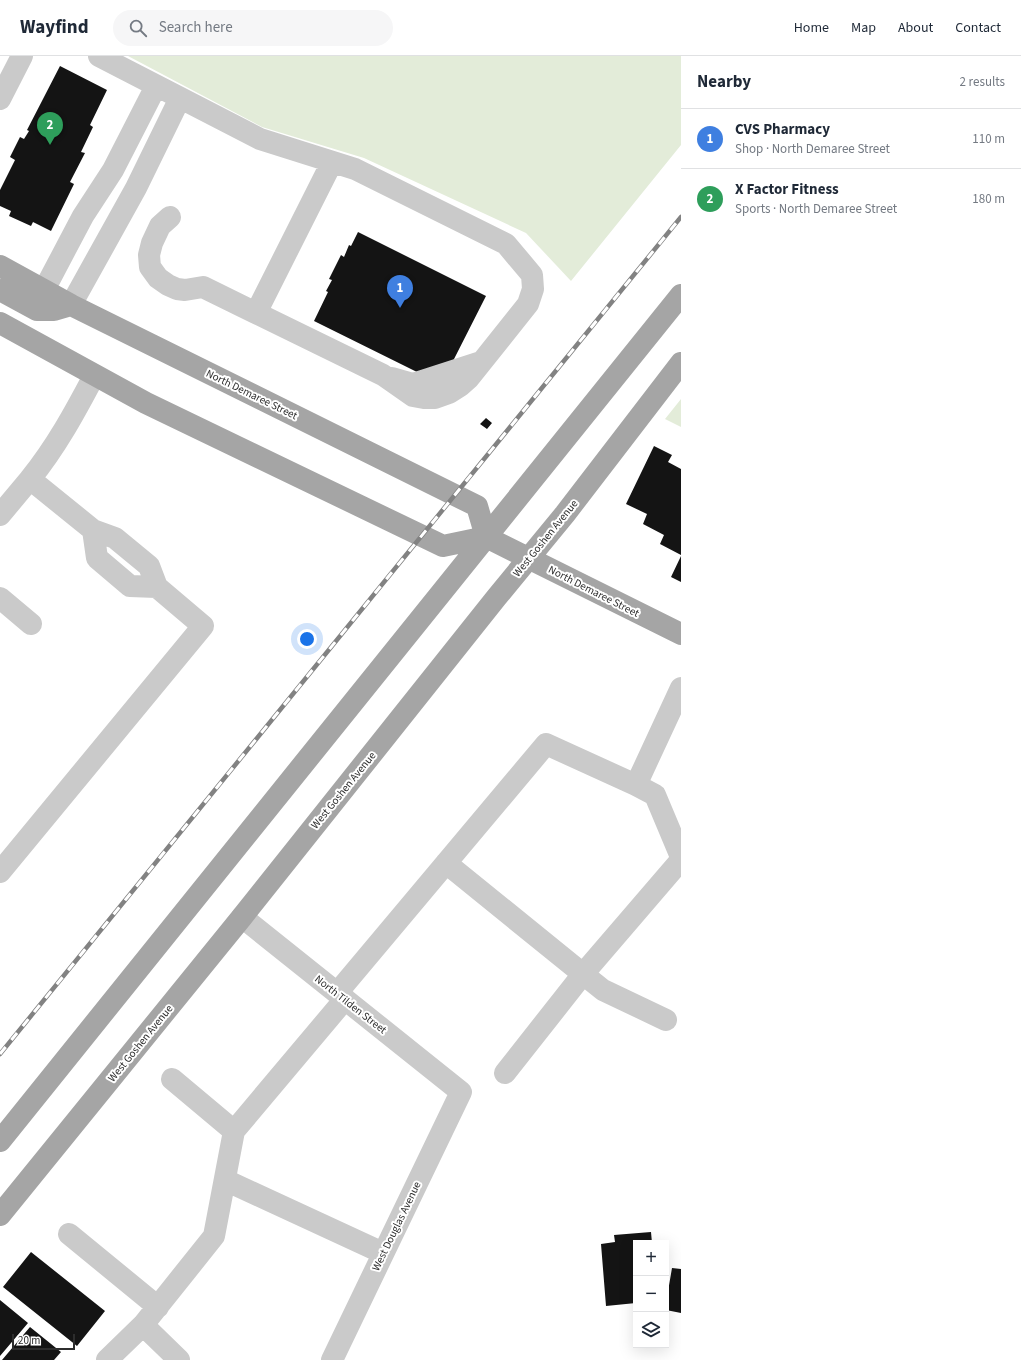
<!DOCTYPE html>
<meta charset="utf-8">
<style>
:root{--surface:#fff;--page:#f6f6f7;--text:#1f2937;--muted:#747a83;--line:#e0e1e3;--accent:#2563eb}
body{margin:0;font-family:"Source Sans 3",sans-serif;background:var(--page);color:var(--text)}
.controls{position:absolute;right:12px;bottom:12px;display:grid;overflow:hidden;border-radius:0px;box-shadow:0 4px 16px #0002}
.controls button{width:36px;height:36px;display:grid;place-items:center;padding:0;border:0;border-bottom:1px solid var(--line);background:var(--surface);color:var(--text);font:20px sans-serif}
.scale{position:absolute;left:12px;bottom:10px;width:63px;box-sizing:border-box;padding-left:4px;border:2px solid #2d2d2d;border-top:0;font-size:11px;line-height:14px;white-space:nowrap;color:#2d2d2d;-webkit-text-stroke:3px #fff;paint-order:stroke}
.you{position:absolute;left:307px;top:583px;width:14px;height:14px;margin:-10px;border:3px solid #fff;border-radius:50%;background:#1a73e8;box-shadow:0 0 0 6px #1a73e833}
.badge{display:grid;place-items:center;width:26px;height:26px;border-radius:50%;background:var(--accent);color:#fff;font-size:13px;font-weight:700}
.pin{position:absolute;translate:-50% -33px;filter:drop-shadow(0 1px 2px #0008)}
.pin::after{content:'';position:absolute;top:21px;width:14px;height:12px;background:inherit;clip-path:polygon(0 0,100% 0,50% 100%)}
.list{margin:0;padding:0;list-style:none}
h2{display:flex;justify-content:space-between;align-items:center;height:52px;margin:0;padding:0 16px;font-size:17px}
h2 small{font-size:13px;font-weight:400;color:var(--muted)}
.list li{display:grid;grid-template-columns:26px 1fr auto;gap:12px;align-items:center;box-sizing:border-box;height:60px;padding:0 16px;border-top:1px solid var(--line)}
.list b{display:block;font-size:15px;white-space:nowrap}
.list p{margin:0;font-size:13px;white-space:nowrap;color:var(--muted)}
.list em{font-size:13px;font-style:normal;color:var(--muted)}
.icon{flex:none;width:22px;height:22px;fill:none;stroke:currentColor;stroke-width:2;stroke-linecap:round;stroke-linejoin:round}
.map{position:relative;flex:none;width:681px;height:1304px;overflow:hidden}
header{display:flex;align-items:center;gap:24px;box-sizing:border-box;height:56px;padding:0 20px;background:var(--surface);border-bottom:1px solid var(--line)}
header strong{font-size:19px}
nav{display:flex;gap:22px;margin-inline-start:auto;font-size:14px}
.search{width:280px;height:36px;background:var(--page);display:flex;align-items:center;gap:10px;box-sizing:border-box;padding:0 14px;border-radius:22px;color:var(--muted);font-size:15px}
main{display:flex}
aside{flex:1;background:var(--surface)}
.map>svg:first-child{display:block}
.green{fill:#e3ecd9}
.building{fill:#141414}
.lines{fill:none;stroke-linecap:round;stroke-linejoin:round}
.minor{stroke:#cacaca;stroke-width:22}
.major{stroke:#a5a5a5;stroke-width:22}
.rail-casing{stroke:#828282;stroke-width:4.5}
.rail{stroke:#fff;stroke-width:3;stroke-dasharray:9;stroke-linecap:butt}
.labels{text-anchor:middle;stroke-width:4;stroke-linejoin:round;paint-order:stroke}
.street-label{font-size:11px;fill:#2d2d2d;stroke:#fff}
</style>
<header>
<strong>Wayfind</strong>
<div class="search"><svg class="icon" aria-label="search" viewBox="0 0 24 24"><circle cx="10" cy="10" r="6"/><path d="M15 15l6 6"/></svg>Search here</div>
<nav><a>Home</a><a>Map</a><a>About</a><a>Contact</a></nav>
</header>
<main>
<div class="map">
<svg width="681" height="1304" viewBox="0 0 681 1304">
<rect width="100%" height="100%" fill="#fff"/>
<!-- green -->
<path class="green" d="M128 0H681V89L571 225 526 177 364 102 262 71Z
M681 343V371L665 363Z"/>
<!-- building -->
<path class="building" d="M60 10 107 34 90 69 93 71 81 96 85 97 70 126 74 128 51 175 33 166 31 170 9 160 11 155 0 150V134L15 104 10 101 20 81 24 83 29 75 27 74Z
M358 176 486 240 452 307 419 317 314 265 328 236 326 235 332 224 329 223 341 199 344 201 349 189 351 190Z
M486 362 492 367 487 373 480 368Z
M654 390 672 399 668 406 681 413V499L660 488 664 479 643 468 647 458 626 448Z
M681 500V526L671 521Z
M651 1176 652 1187H636V1247L606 1250 601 1188 615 1186 614 1179Z
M31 1196 105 1255 77 1290 3 1231Z
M672 1212 681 1213V1257L666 1254V1247Z
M0 1244 28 1267 0 1300Z
M30 1271 61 1296 54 1304H2Z"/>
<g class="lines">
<!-- minor -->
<path class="minor" d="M99 0 260 83 355 113 506 188 532 219 533 233 528 248 469 322 460 330 449 337 435 342H424L413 340 383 319 256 257
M0 43 22 0
M170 161 160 170 152 187 149 199 150 211 158 222 168 229 177 233 185 234 203 231 256 257 332 106
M44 234 83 160 113 114 156 30
M71 249 136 132 180 42
M392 322 413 328 481 306
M0 459 30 423
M93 474 97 502 130 530 157 531
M0 542 31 568
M636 729 655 739 681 801
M446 807 583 918 681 804
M0 816 203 570 157 531 149 510 115 482 93 474 30 423C56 391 75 356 94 320
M242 861 461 1036 332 1304
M337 937 546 688 636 729 681 632
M505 1017 583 918 603 934 666 964
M172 1023 234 1075
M225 1124 383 1197
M69 1178 158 1251
M143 1269 179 1304
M107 1304 143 1269 214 1180 234 1075 345 943"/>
<!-- major -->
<path class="major" d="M0 210 71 249 477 450 486 481
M0 234 37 254H54L71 249
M0 267 146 347 443 490 486 481 681 578
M0 1085 681 239
M0 1159 242 861 496 542 565 458 681 307"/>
<defs>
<path id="rail" d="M0 998 681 161"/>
</defs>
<!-- rail casing -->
<use href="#rail" class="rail-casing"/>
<!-- rail -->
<use href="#rail" class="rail"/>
</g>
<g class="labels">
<!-- street labels -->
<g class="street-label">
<text transform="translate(252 338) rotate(26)" y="4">North Demaree Street</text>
<text transform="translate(545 482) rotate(-51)" y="4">West Goshen Avenue</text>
<text transform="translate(594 535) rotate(27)" y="4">North Demaree Street</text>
<text transform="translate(343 734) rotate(-51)" y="4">West Goshen Avenue</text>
<text transform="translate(351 948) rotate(38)" y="4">North Tilden Street</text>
<text transform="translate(140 987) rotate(-51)" y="4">West Goshen Avenue</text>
<text transform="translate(396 1170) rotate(-64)" y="4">West Douglas Avenue</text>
</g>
</g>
</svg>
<div class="controls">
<button>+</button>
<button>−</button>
<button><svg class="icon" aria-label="layers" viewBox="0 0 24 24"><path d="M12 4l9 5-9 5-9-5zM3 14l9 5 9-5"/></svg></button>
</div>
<div class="scale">20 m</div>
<div class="you"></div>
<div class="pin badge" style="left:400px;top:252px;background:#3f7fe0">1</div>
<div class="pin badge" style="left:50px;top:89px;background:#2e9e5b">2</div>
</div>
<aside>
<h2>Nearby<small>2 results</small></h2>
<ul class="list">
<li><span class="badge" style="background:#3f7fe0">1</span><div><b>CVS Pharmacy</b><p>Shop · North Demaree Street</p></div><em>110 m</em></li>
<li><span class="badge" style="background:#2e9e5b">2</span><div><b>X Factor Fitness</b><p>Sports · North Demaree Street</p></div><em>180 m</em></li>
</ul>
</aside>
</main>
